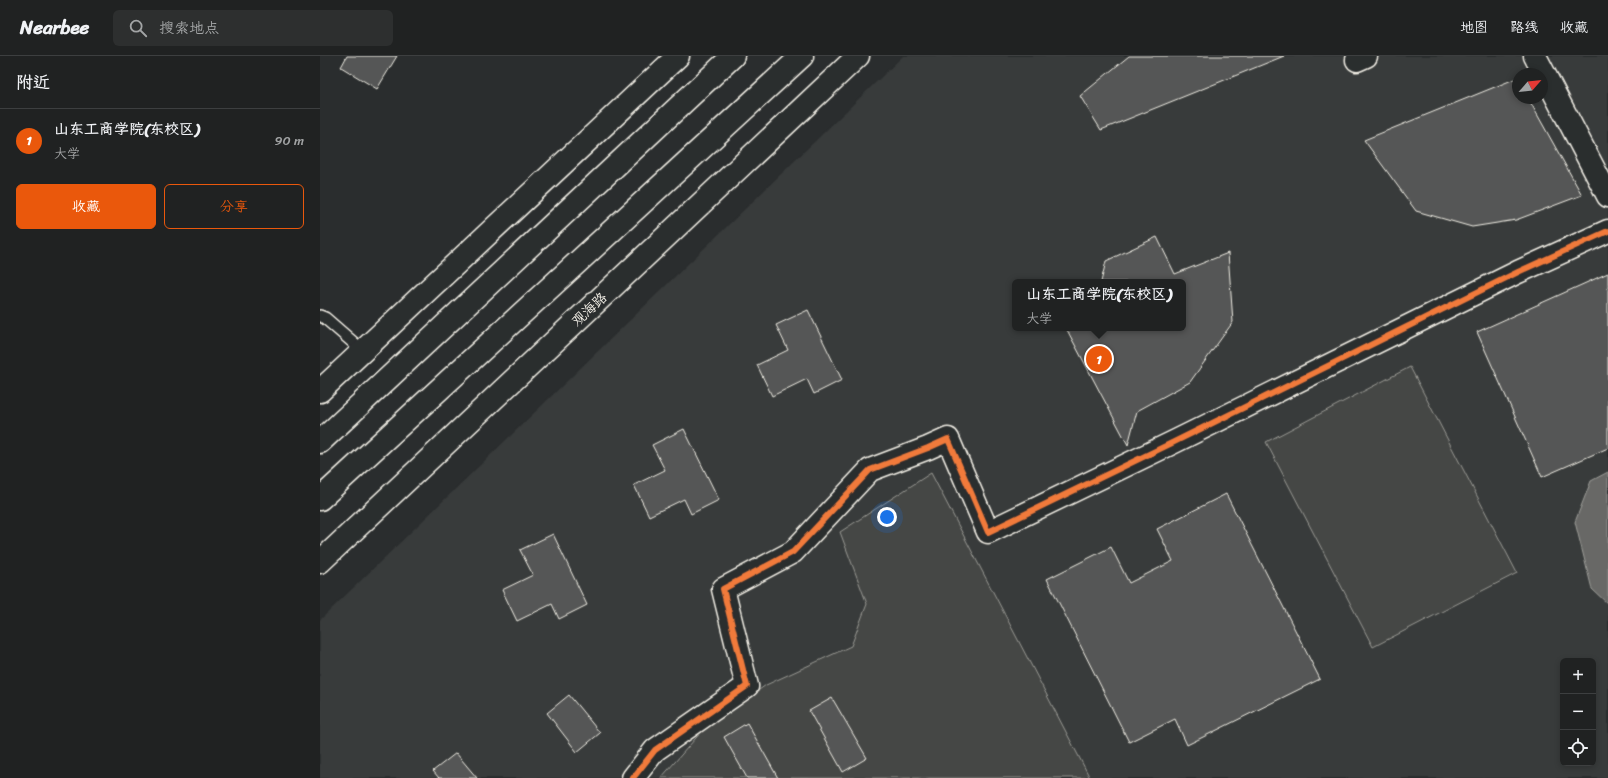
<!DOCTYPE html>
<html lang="zh">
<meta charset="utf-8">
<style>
:root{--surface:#202222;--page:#2d2f2f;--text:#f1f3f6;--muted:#a2a4a5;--line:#3d3f40;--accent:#ea580c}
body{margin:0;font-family:Sriracha,"LXGW WenKai TC",sans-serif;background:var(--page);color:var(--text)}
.controls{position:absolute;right:12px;bottom:12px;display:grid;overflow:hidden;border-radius:6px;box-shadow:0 2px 6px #0003}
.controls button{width:36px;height:36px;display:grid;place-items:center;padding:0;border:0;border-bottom:1px solid var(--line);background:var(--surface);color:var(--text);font:20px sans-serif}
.compass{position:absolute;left:1192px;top:12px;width:36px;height:36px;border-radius:50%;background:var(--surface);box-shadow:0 2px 6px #0003;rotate:62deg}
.you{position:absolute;left:567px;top:461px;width:14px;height:14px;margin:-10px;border:3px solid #fff;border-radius:50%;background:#1a73e8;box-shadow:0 0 0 6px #1a73e833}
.badge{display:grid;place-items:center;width:26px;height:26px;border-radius:50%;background:var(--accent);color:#fff;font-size:13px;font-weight:700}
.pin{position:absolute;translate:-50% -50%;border:2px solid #fff;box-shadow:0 1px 4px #0006}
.popup{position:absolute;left:692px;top:223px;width:174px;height:52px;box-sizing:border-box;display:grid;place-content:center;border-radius:6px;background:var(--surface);filter:drop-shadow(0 1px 3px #0005);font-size:13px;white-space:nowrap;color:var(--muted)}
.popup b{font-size:15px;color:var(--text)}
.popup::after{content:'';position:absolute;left:50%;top:100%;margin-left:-8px;border:8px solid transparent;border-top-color:var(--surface)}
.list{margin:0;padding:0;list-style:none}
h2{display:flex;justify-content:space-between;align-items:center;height:52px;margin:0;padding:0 16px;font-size:17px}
h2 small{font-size:13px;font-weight:400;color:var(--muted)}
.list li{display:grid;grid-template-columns:26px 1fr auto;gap:12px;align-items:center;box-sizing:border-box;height:64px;padding:0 16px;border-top:1px solid var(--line)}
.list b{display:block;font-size:15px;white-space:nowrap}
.list p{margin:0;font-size:13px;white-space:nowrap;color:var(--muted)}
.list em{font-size:13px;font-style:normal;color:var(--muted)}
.actions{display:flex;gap:8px;padding:12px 16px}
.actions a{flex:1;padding:9px 0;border:1px solid var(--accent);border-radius:6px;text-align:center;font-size:14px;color:var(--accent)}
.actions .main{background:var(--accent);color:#fff}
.icon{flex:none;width:22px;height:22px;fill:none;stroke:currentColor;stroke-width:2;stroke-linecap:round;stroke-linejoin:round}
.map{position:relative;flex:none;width:1288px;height:722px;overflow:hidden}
header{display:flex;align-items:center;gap:24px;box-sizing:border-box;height:56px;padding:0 20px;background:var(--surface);border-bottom:1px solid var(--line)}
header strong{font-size:19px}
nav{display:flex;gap:22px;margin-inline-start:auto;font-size:14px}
.search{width:280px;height:36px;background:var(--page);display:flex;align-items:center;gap:10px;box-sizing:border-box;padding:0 14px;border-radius:6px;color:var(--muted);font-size:15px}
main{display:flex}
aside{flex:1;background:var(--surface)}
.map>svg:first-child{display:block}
.built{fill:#373a3a;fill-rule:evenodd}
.green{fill:#444645;stroke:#9c9c96}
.water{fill:#676866;stroke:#9f9f9a}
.building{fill:#555756;stroke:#f4f1e8}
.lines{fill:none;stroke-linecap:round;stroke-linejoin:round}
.lane-casing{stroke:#f4f1e8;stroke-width:14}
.street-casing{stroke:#f4f1e8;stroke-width:25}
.secondary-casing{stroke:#f4f1e8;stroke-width:25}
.primary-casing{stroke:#f4f1e8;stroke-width:25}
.lane{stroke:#2a2d2e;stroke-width:11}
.street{stroke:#2a2d2e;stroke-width:22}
.secondary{stroke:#2a2d2e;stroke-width:22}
.primary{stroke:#2a2d2e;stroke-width:22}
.cycleway-casing{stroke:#2a2d2e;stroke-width:8}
.cycleway{stroke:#f17a3a;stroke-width:6}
.labels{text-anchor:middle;stroke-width:3.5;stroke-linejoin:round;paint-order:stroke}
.street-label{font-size:14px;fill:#f4f1e8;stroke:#2a2d2e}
</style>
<header>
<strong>Nearbee</strong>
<div class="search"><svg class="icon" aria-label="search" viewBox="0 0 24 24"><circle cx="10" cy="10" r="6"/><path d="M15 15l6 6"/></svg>搜索地点</div>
<nav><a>地图</a><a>路线</a><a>收藏</a></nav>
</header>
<main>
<aside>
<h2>附近<small></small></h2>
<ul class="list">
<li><span class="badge">1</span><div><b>山东工商学院(东校区)</b><p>大学</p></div><em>90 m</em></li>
</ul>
<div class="actions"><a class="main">收藏</a><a>分享</a></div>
</aside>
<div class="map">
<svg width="1288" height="722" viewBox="0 0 1288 722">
<rect width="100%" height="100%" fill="#2a2d2e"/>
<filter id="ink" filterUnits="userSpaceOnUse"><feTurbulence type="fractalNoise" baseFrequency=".025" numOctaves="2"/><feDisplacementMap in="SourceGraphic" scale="8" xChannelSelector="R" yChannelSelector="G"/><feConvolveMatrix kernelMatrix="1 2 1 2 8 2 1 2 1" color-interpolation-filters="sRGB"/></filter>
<g filter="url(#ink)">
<!-- built -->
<path class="built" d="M583 0H1288V722H0V564ZM1198 18H1222V42H1198ZM695 226H863V272H695ZM1243 605H1273V707H1243Z"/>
<!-- green -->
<path class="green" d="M1090 311 1197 517 1053 591 946 386Z
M611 417 770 722H341L382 675 446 629 531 590 547 548 520 476Z"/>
<!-- water -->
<path class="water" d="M1288 416V548L1272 533 1255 466 1271 425Z"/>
<!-- building -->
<path class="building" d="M27 0H77L57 33 21 11Z
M809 0H964L781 74 760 40Z
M1197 22 1198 25V42H1208L1262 139 1196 164 1152 171 1096 155 1044 84Z
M837 181 855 218 908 197 913 266 870 326 817 355 808 389 746 272H863V226H781L786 205Z
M1288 217V392L1222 421 1157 276Z
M488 254 522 324 494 338 487 323 452 340 437 309 468 294 456 269Z
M364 373 399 444 371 458 364 443 329 460 314 429 345 414 332 389Z
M906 438 1000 623 867 689 855 663 809 686 727 523 791 491 809 527 853 505 837 473Z
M233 478 267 549 239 563 232 548 197 565 182 534 213 519 200 494Z
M249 639 280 677 257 696 227 657Z
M512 642 547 702 523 716 489 655Z
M427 667 458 722H427L404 681Z
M136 697 157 722H119L113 715Z"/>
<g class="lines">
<defs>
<path id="lane" d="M0 260 5 262 43 295"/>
<path id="street" d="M1215 0 1288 140
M1037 4 1046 0
M313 722 335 694 427 630 403 533 473 496 550 414 608 392 628 383 668 476 854 386 1198 216 1288 175"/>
<path id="secondary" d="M0 335 358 0
M0 506 538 0"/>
<path id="primary" d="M0 386 413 0
M0 443 482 0"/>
</defs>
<!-- lane casing -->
<use href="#lane" class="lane-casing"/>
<!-- street casing -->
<use href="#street" class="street-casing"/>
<!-- secondary casing -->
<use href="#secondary" class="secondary-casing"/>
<!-- primary casing -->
<use href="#primary" class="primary-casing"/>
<!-- lane -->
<use href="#lane" class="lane"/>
<!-- street -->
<use href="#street" class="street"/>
<!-- secondary -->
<use href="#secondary" class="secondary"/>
<!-- primary -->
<use href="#primary" class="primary"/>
<defs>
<path id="cycleway" d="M313 722 335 694 427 630 403 533 473 496 550 414 608 392 628 383 668 476 854 386 1198 216 1288 175"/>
</defs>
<!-- cycleway casing -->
<use href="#cycleway" class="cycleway-casing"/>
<!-- cycleway -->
<use href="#cycleway" class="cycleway"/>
</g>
</g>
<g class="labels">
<!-- street labels -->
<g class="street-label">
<text transform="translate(269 253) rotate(-43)" y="5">观海路</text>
</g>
</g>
</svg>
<div class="controls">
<button>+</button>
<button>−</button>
<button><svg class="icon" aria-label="locate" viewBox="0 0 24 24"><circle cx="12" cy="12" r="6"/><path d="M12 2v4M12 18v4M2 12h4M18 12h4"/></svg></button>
</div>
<svg class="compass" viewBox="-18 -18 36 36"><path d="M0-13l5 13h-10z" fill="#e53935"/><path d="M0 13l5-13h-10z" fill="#a2a4a5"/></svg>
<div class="you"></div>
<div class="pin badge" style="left:779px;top:303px">1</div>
<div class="popup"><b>山东工商学院(东校区)</b>大学</div>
</div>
</main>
